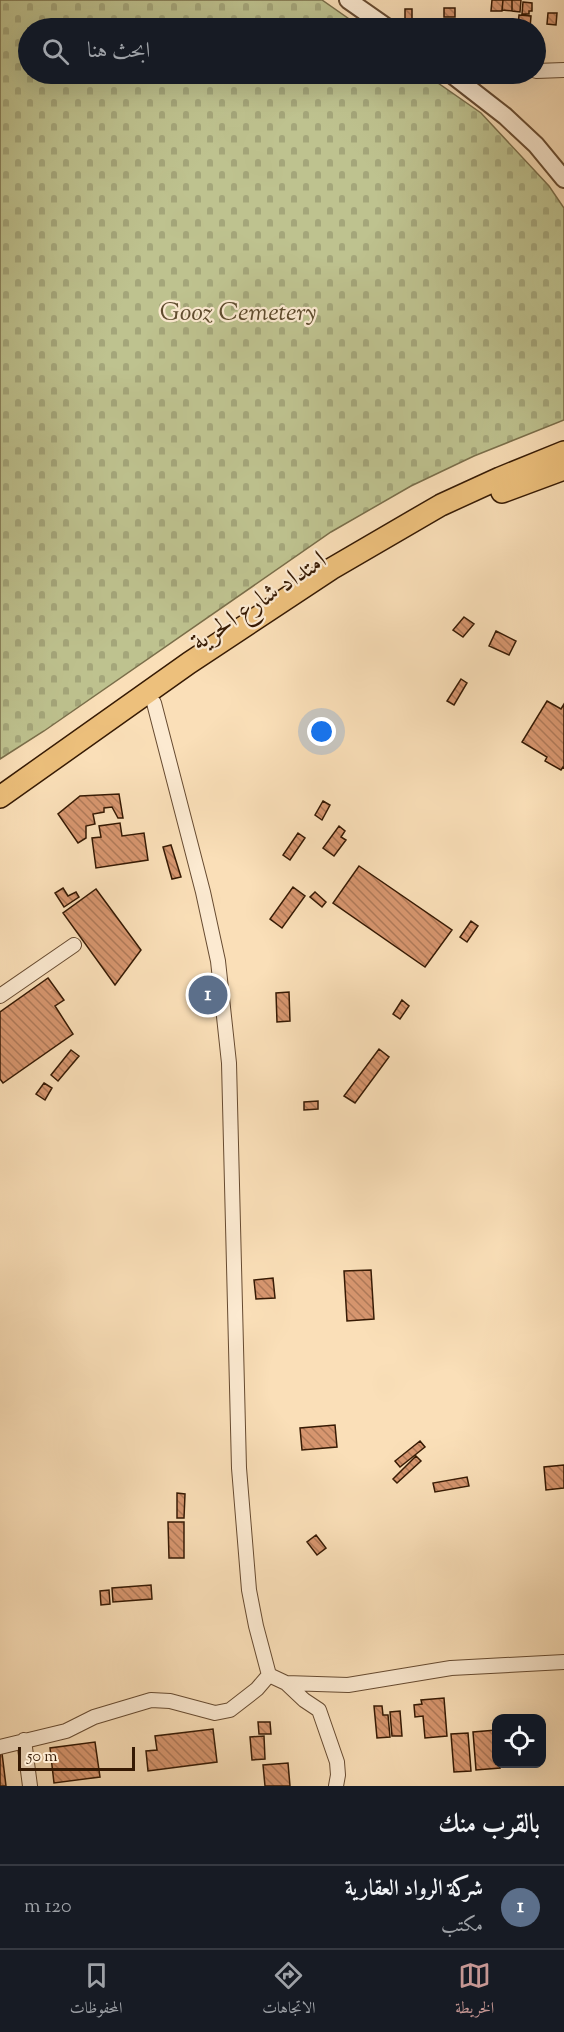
<!DOCTYPE html>
<html lang="ar">
<meta charset="utf-8">
<style>
:root{--surface:#171b24;--page:#242831;--text:#f1f3f6;--muted:#9ea1a6;--line:#363941;--accent:#c59692}
body{margin:0;font-family:"Sorts Mill Goudy",Amiri,serif;background:var(--page);color:var(--text);direction:rtl}
.controls{position:absolute;right:18px;bottom:18px;display:grid;overflow:hidden;border-radius:12px;box-shadow:0 6px 24px #0002}
.controls button{width:54px;height:54px;display:grid;place-items:center;padding:0;border:0;border-bottom:2px solid var(--line);background:var(--surface);color:var(--text);font:30px sans-serif}
.scale{position:absolute;left:18px;bottom:15px;width:117px;box-sizing:border-box;padding-left:6px;border:3px solid #361a04;border-top:0;font-size:16px;line-height:21px;white-space:nowrap;color:#361a04;-webkit-text-stroke:4px #fcead1;paint-order:stroke}
.you{position:absolute;left:322px;top:732px;width:21px;height:21px;margin:-15px;border:4px solid #fff;border-radius:50%;background:#1a73e8;box-shadow:0 0 0 9px #1a73e833}
.badge{display:grid;place-items:center;width:39px;height:39px;border-radius:50%;background:var(--accent);color:#fff;font-size:20px;font-weight:700}
.pin{position:absolute;translate:-50% -50%;border:3px solid #fff;box-shadow:0 2px 6px #0006}
.list{margin:0;padding:0;list-style:none}
h2{display:flex;justify-content:space-between;align-items:center;height:78px;margin:0;padding:0 24px;font-size:26px}
h2 small{font-size:20px;font-weight:400;color:var(--muted)}
.list li{display:grid;grid-template-columns:39px 1fr auto;gap:18px;align-items:center;box-sizing:border-box;height:84px;padding:0 24px;border-top:2px solid var(--line)}
.list b{display:block;font-size:22px;white-space:nowrap}
.list p{margin:0;font-size:20px;white-space:nowrap;color:var(--muted)}
.list em{font-size:20px;font-style:normal;color:var(--muted)}
.icon{flex:none;width:33px;height:33px;fill:none;stroke:currentColor;stroke-width:2;stroke-linecap:round;stroke-linejoin:round}
.map{position:relative;flex:none;width:564px;height:1786px;overflow:hidden;direction:ltr}
.search{position:absolute;background:var(--surface);box-shadow:0 6px 24px #0002;left:18px;right:18px;top:18px;height:66px;display:flex;align-items:center;gap:15px;box-sizing:border-box;padding:0 21px;border-radius:33px;color:var(--muted);font-size:22px}
.sheet{height:162px;background:var(--surface)}
nav{display:flex;justify-content:space-around;align-items:center;box-sizing:border-box;height:84px;border-top:2px solid var(--line);background:var(--surface);font-size:16px;color:var(--muted)}
nav a{display:grid;justify-items:center;gap:3px}
nav .on{color:var(--accent)}
.map>svg:first-child{display:block}
.cemetery{fill:url(#cemetery-stones);stroke:#7a6e4a;stroke-width:1.5}
.building{fill:url(#building-back-hatch);stroke:#361a04;stroke-width:1.5}
.lines{fill:none;stroke-linecap:round;stroke-linejoin:round}
.minor-casing{stroke:#674b31;stroke-width:16}
.tertiary-casing{stroke:#674b31;stroke-width:20}
.primary-casing{stroke:#361a04;stroke-width:24}
.minor{stroke:#fcead1;stroke-width:14}
.tertiary{stroke:#fcead1;stroke-width:16}
.primary{stroke:#edc07c;stroke-width:21}
.labels{text-anchor:middle;stroke-width:4.5;stroke-linejoin:round;paint-order:stroke}
.park-label{font-size:26px;font-style:italic;fill:#5f4c2e;stroke:#fcead1}
.street-label{font-size:26px;fill:#361a04;stroke:#fcead1}
</style>
<div class="map">
<svg width="564" height="1786" viewBox="0 0 564 1786">
<defs>
<pattern id="cemetery-stones" width="16" height="16" patternUnits="userSpaceOnUse" patternTransform="scale(1.5)"><rect width="16" height="16" fill="#bec28f"/><path d="M2 7V4a2 2 0 0 1 4 0v3zM10 15v-3a2 2 0 0 1 4 0v3z" fill="#a4a67a"/></pattern>
<pattern id="building-back-hatch" width="6" height="6" patternUnits="userSpaceOnUse" patternTransform="scale(1.5)"><rect width="6" height="6" fill="#d7966f"/><path d="M-1 5l2 2M0 0l6 6M5-1l2 2" fill="none" stroke="#af7a59"/></pattern>
</defs>
<rect width="100%" height="100%" fill="#fadfb8"/>
<filter id="stains"><feTurbulence type="fractalNoise" baseFrequency=".00333" numOctaves="4"/><feColorMatrix values="0 0 0 0 .2 0 0 0 0 .09 0 0 0 0 .02 0 0 0 .5 -.17"/></filter>
<radialGradient id="worn" r=".72"><stop offset=".6" stop-color="#630" stop-opacity="0"/><stop offset="1" stop-color="#630" stop-opacity=".3"/></radialGradient>
<!-- cemetery -->
<path class="cemetery" d="M0 0H322L362 28H28V74H425L481 113 549 186 564 208V420L474 456 411 486 331 532 44 731 0 759Z"/>
<!-- building -->
<path class="building" d="M492 0H503L502 11H491Z
M503 0H512V11L502 10Z
M512 0H521L520 12 512 11Z
M523 2 532 3V11H529V14H522Z
M444 8H455V17H444Z
M405 9H412V22H405Z
M548 13H557L556 25 547 24Z
M519 15 531 16 530 28 518 27Z
M442 19H453L454 27 443 28Z
M464 617 474 624 463 637 453 630Z
M496 631 516 641 509 655 489 646Z
M461 679 467 683 454 705 447 701Z
M547 701 561 709 564 704V768L563 767 561 770 545 761 547 757 522 742Z
M119 794 123 818H118L112 807 104 808V812L93 814 95 824 86 826V838L78 843 58 814 80 796Z
M323 801 330 805 322 820 315 815Z
M120 823 122 836 144 833 148 860 96 868 92 838 101 837 99 826Z
M339 826 345 831 341 837 346 840 334 856 323 848Z
M298 833 305 838 290 860 283 855Z
M171 845 181 877 172 879 163 847Z
M359 866 452 930 425 967 333 903Z
M293 887 305 896 282 928 270 919Z
M63 888 68 896 76 892 79 897 64 907 55 893Z
M96 889 141 950 115 985 63 913Z
M315 892 326 902 322 907 310 897Z
M471 921 478 926 467 942 460 937Z
M48 978 64 1000 55 1006 73 1034 3 1083 0 1079V1012Z
M289 992 290 1021 277 1022 276 993Z
M402 1000 409 1006 400 1019 393 1014Z
M379 1049 389 1057 355 1103 344 1096Z
M71 1050 79 1056 58 1081 51 1075Z
M44 1083 52 1088 45 1100 36 1094Z
M318 1101V1109L304 1110V1102Z
M371 1270 374 1319 347 1321 344 1271Z
M273 1278 275 1298 256 1299 254 1280Z
M335 1425 337 1447 302 1450 300 1428Z
M420 1441 425 1447 400 1467 395 1461Z
M416 1456 421 1461 397 1483 393 1479Z
M564 1465V1488L546 1490 544 1467Z
M467 1477 469 1486 435 1492 433 1483Z
M177 1493 185 1494 184 1518H177Z
M168 1522H184V1558H169Z
M316 1535 326 1548 317 1555 307 1542Z
M151 1585 152 1599 113 1602 112 1588Z
M109 1590 110 1604 101 1605 100 1591Z
M444 1698 447 1736 425 1738 423 1716 415 1717 414 1705 422 1704 421 1700Z
M374 1706H382L383 1715H388L390 1737 377 1738Z
M400 1711 402 1736H392L390 1712Z
M258 1722H270L271 1734H259Z
M213 1729 217 1762 148 1771 146 1751 157 1750 155 1736Z
M496 1730V1764H499L500 1768 476 1770 473 1732Z
M468 1733 471 1771 454 1772 451 1734Z
M264 1736 265 1759 252 1760 250 1737Z
M95 1742 100 1777 54 1783 50 1748Z
M2 1753 6 1786H0V1754Z
M288 1763 290 1786H265L263 1765Z"/>
<g class="lines">
<defs>
<path id="minor" d="M536 71 564 70
M154 703 203 892 218 961 229 1063 239 1468 249 1590 256 1626 269 1675
M0 996 74 945
M286 1683 304 1700 319 1710 337 1762 338 1775 336 1786
M24 1740 30 1786
M0 1747 66 1731 94 1717 151 1700 170 1701 215 1713 230 1710 257 1689 269 1675 286 1683 348 1685 451 1668 564 1662"/>
<path id="tertiary" d="M348 0 388 28
M451 74 505 116 536 145 564 179"/>
<path id="primary" d="M502 492 564 469
M0 797 189 663 331 569 441 505 500 478 564 452"/>
</defs>
<!-- minor casing -->
<use href="#minor" class="minor-casing"/>
<!-- tertiary casing -->
<use href="#tertiary" class="tertiary-casing"/>
<!-- primary casing -->
<use href="#primary" class="primary-casing"/>
<!-- minor -->
<use href="#minor" class="minor"/>
<!-- tertiary -->
<use href="#tertiary" class="tertiary"/>
<!-- primary -->
<use href="#primary" class="primary"/>
</g>
<g class="labels">
<!-- park labels -->
<g class="park-label">
<text x="238" y="320">Gooz Cemetery</text>
</g>
<!-- street labels -->
<g class="street-label">
<text transform="translate(258 600) rotate(-34)" y="9">امتداد شارع الحرية</text>
</g>
</g>
<rect width="100%" height="100%" filter="url(#stains)"/>
<rect width="100%" height="100%" fill="url(#worn)"/>
</svg>
<div class="controls">
<button><svg class="icon" aria-label="locate" viewBox="0 0 24 24"><circle cx="12" cy="12" r="6"/><path d="M12 2v4M12 18v4M2 12h4M18 12h4"/></svg></button>
</div>
<div class="scale">50 m</div>
<div class="you"></div>
<div class="pin badge" style="left:208px;top:995px;background:#5c6f8a">1</div>
<div class="search"><svg class="icon" aria-label="search" viewBox="0 0 24 24"><circle cx="10" cy="10" r="6"/><path d="M15 15l6 6"/></svg>ابحث هنا</div>
</div>
<section class="sheet">
<h2>بالقرب منك<small></small></h2>
<ul class="list">
<li><span class="badge" style="background:#5c6f8a">1</span><div><b>شركة الرواد العقارية</b><p>مكتب</p></div><em>120 m</em></li>
</ul>
</section>
<nav>
<a class="on"><svg class="icon" aria-label="map" viewBox="0 0 24 24"><path d="M3 6l6-2 6 2 6-2v14l-6 2-6-2-6 2zM9 4v14M15 6v14"/></svg>الخريطة</a>
<a><svg class="icon" aria-label="directions" viewBox="0 0 24 24"><path d="M12 3l9 9-9 9-9-9zM9 14v-3h6M13 9l2 2-2 2"/></svg>الاتجاهات</a>
<a><svg class="icon" aria-label="saved" viewBox="0 0 24 24"><path d="M7 4h10v16l-5-4-5 4z"/></svg>المحفوظات</a>
</nav>
